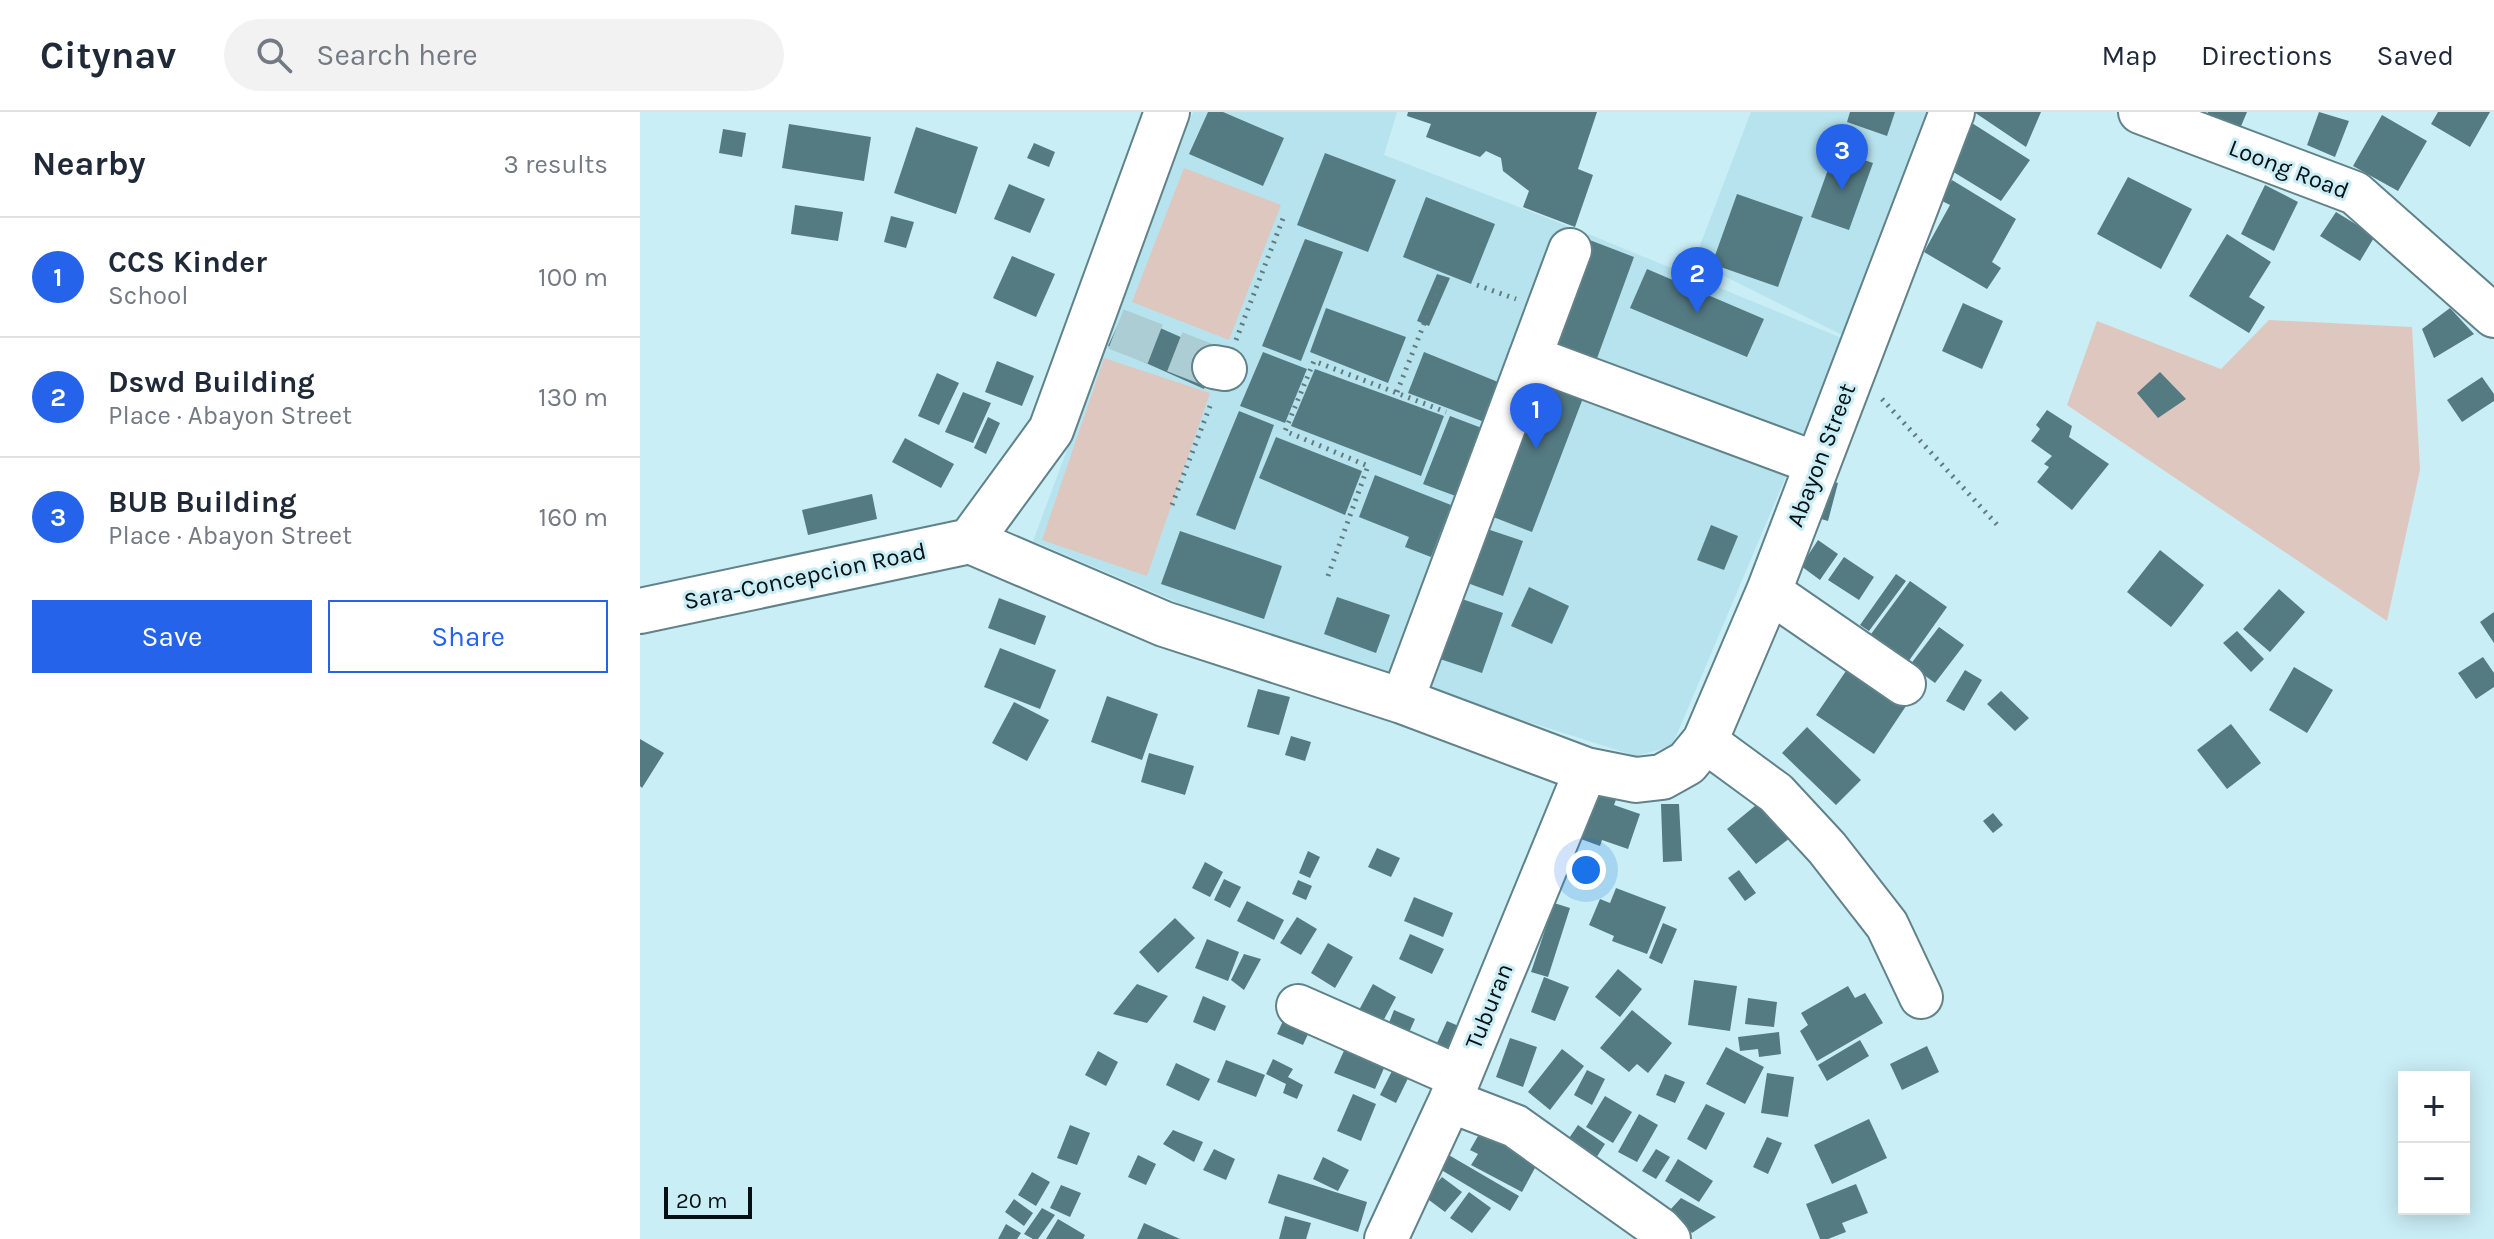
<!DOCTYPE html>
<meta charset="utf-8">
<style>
:root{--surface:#fff;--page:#f2f2f3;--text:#1f2937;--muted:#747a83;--line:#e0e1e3;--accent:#2563eb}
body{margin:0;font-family:Karla,sans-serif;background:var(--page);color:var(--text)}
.controls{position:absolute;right:24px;bottom:24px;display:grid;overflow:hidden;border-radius:0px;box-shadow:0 4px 20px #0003}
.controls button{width:72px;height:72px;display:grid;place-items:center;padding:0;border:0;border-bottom:2px solid var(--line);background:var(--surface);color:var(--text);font:40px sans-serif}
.scale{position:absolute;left:24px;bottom:20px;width:88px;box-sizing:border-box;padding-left:8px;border:4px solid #041013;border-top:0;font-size:22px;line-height:28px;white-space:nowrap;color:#041013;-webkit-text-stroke:6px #caeef6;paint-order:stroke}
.you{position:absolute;left:946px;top:758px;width:28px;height:28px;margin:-20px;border:6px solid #fff;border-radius:50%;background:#1a73e8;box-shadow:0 0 0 12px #1a73e833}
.badge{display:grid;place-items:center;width:52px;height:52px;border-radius:50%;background:var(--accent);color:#fff;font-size:26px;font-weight:700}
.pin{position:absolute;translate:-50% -66px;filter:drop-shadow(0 2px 4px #0008)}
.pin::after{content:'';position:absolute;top:42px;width:28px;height:24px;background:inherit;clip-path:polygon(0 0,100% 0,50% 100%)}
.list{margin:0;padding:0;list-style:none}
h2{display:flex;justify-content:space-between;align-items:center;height:104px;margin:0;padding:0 32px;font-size:34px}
h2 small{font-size:26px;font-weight:400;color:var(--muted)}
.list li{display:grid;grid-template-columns:52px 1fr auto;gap:24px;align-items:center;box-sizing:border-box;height:120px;padding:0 32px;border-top:2px solid var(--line)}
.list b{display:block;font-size:30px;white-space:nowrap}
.list p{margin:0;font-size:26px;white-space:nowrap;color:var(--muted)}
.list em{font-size:26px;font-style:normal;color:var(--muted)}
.actions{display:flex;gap:16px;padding:24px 32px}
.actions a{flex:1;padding:18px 0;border:2px solid var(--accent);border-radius:0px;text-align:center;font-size:28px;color:var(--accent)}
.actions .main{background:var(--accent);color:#fff}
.icon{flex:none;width:44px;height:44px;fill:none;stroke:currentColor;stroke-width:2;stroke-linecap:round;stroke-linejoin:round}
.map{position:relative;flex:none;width:1854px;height:1127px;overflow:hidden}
header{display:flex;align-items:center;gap:48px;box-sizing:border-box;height:112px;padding:0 40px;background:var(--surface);border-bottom:2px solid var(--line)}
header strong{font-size:38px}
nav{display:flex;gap:44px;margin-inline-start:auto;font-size:28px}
.search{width:560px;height:72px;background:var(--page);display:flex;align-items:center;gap:20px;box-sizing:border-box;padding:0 28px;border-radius:44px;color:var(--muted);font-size:30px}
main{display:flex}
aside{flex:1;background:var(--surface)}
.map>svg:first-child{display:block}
.built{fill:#b6e3ed}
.green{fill:#dec7bf}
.building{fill:#547a82}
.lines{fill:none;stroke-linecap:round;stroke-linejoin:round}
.minor-tunnel{stroke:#accdd4;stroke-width:42;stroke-dasharray:42 21;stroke-linecap:butt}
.minor-casing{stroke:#618289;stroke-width:46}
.major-casing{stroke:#618289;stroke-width:48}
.path{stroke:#637b80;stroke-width:5;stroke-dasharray:2 6;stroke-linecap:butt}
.minor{stroke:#fff;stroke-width:42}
.major{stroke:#fff;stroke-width:44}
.labels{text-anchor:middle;stroke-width:6;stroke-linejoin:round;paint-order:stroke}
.street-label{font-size:24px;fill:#041013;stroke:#caeef6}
</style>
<header>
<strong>Citynav</strong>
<div class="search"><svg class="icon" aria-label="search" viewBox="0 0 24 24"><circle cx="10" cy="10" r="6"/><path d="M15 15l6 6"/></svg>Search here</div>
<nav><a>Map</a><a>Directions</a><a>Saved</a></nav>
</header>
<main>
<aside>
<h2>Nearby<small>3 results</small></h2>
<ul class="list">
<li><span class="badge">1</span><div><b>CCS Kinder</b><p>School</p></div><em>100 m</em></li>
<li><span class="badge">2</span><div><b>Dswd Building</b><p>Place · Abayon Street</p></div><em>130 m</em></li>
<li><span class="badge">3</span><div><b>BUB Building</b><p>Place · Abayon Street</p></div><em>160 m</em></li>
</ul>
<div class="actions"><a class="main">Save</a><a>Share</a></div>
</aside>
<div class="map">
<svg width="1854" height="1127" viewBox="0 0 1854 1127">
<rect width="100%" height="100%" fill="#caeef6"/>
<!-- built -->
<path class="built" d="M553 0H757L744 43 946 121 1204 227 1032 634 996 644 614 523 393 429Z
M1111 0H1295L1202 223 1054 149Z"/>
<!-- green -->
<path class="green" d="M544 56 641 93 589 228 492 190Z
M1629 208 1772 215 1780 358 1747 509 1427 293 1457 209 1581 257Z
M464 246 570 281 507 464 402 428Z"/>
<!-- building -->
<path class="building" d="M568 0H583L644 26 623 74 549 42Z
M768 0H957L938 57 953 63 935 115 883 95 889 79 863 59 861 46 846 39 840 45 786 25 791 12 767 4Z
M1210 0H1255L1247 24 1207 10Z
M1334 0H1401L1386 35Z
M1568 0H1607L1599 19 1565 6Z
M1679 0 1709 9 1695 45 1667 33Z
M1798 0H1850L1830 35 1791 12Z
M1742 3 1787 29 1758 79 1713 54Z
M1324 6 1390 48 1361 89 1302 53Z
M149 12 231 25 224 69 142 56Z
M276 15 338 35 316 102 254 81Z
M83 17 106 21 102 45 79 41Z
M394 31 415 40 409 55 387 46Z
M1195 38 1233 51 1209 118 1171 105Z
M685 41 756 68 728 140 657 113Z
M1488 65 1552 97 1521 157 1457 122Z
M1312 68 1376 107 1352 150 1361 156 1347 177 1284 140 1310 93 1300 88Z
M369 72 405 87 390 121 354 107Z
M1625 73 1658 90 1634 139 1601 122Z
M1097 82 1163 105 1138 175 1072 152Z
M786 85 855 112 831 172 763 145Z
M155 93 203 100 198 129 151 122Z
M1696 100 1735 124 1720 149 1680 124Z
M251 104 274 110 266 136 244 130Z
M1587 122 1631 150 1609 185 1625 195 1609 221 1549 184Z
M665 127 703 140 661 249 622 234Z
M947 127 994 145 952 260 902 242Z
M372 144 415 162 396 205 353 186Z
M1007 157 1124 207 1107 245 990 196Z
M797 162 810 166 789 214 777 209Z
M1323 191 1363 209 1342 257 1302 239Z
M686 196 766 225 748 271 670 240Z
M1810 196 1834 222 1794 246 1782 217Z
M484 200 579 242 564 277 468 234Z
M623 240 667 257 645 311 600 294Z
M784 240 863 272 847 311 768 281Z
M357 249 394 264 382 294 345 280Z
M900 255 948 273 892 420 843 401Z
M675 257 804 304 781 364 651 314Z
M1520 260 1546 287 1518 306 1497 281Z
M297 261 319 271 299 313 278 304Z
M1842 265 1854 282V289L1822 310 1807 288Z
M323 280 351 291 333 331 305 320Z
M1407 298 1432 314 1429 325 1469 352 1432 398 1397 370 1409 355 1404 352 1412 344 1391 329 1400 317 1396 313Z
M599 299 634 313 595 418 556 403Z
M810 304 847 318 821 386 783 372Z
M348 305 360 311 346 342 334 336Z
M636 325 722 359 705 403 619 366Z
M265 326 314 352 301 376 252 350Z
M735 363 811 393 791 445 765 435 769 425 719 405Z
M1181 366 1198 371 1188 409 1171 404Z
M232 382 237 407 168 423 162 398Z
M1071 413 1098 424 1084 458 1057 448Z
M841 415 883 429 863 484 822 469Z
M540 419 642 454 624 507 521 472Z
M1178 428 1198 442 1180 468 1161 454Z
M1520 438 1564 473 1531 515 1487 480Z
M1204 445 1234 465 1219 488 1188 468Z
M1256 462 1266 469 1229 519 1220 513Z
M1270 469 1307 495 1261 560 1223 533Z
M889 475 929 494 912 532 871 514Z
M1639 477 1665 500 1630 540 1603 517Z
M697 485 750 503 736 541 684 522Z
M359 486 406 504 395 533 348 516Z
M819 486 863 501 842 561 797 546Z
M1854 500V531L1840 510Z
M1299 515 1324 533 1295 571 1270 553Z
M1597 519 1624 547 1611 560 1583 531Z
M360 536 416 558 400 597 344 575Z
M1843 545 1854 561V575L1836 587 1818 561Z
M1654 555 1693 578 1667 621 1629 598Z
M1208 556 1266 594 1234 642 1176 603Z
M1325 558 1342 568 1324 599 1306 589Z
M618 577 650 585 639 623 607 615Z
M1361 579 1389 606 1375 619 1347 592Z
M467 584 518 602 502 648 451 630Z
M374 590 409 608 387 649 352 631Z
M1591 612 1621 651 1587 677 1557 638Z
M1167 615 1221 668 1196 693 1142 641Z
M651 624 671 630 665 649 645 643Z
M0 627 24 641 2 676 0 674Z
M509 641 554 654 545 683 501 670Z
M956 674 978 682 974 693 1000 702 988 737 962 728 960 734 938 726Z
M1121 689 1150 726 1116 752 1087 717Z
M1021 692H1039L1042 749 1023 750Z
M1353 701 1363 713 1353 721 1343 709Z
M737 736 760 746 751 765 728 755Z
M668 739 680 745 670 766 659 761Z
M565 750 583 760 570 785 552 776Z
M1099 758 1116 781 1105 789 1088 766Z
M584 767 601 775 590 796 574 788Z
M658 768 672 774 666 788 652 782Z
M976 776 1026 795 1007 842 972 829 974 824 949 813 960 787 970 791Z
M774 785 813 801 803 825 764 809Z
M607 789 644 808 634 828 597 809Z
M914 791 930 796 908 865 891 860Z
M657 805 677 817 661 843 640 831Z
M535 806 555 826 518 861 499 840Z
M1023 811 1037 817 1022 852 1009 846Z
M770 822 804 837 792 862 759 847Z
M567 827 599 840 588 869 555 856Z
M688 831 713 845 695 876 671 861Z
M604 842 621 847 604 878 591 868Z
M978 857 1002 877 980 905 955 885Z
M904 865 929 875 915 909 891 900Z
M1054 868 1097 874 1090 919 1048 913Z
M497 872 528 884 507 911 473 902Z
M733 872 756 885 742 911 719 898Z
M1208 874 1215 886 1225 881 1243 911 1177 949 1160 919 1168 913 1161 901Z
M563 884 586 894 575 919 553 910Z
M1108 886 1137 890 1134 915 1105 912Z
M648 898 674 909 663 933 637 922Z
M754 898 775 907 767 925 747 916Z
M992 898 1032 931 1008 961 997 952 989 960 960 936Z
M807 909 828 918 818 941 797 931Z
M1139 920 1141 942 1119 945 1118 937 1100 939 1098 925Z
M870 926 897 935 883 975 856 965Z
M1220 928 1229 944 1187 969 1178 953Z
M707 932 747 949 735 977 694 961Z
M1287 934 1299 960 1262 978 1250 952Z
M1086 935 1124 955 1105 992 1066 972Z
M922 937 944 954 910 998 888 980Z
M458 939 478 950 466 974 445 963Z
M633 947 653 957 648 965 663 973 657 987 643 981 646 972 626 962Z
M758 947 774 954 756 991 740 983Z
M586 948 625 963 616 985 577 970Z
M536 951 570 967 559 989 526 973Z
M947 958 965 967 952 993 934 983Z
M1127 961 1154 965 1148 1005 1121 1001Z
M1025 962 1045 970 1035 991 1016 983Z
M713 982 736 992 721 1029 697 1019Z
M965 984 992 1000 973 1031 946 1015Z
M1066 992 1085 1001 1066 1038 1047 1027Z
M999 1002 1018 1013 997 1050 978 1040Z
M1229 1007 1247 1046 1192 1072 1174 1033Z
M846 1010 903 1041 882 1080 831 1053 838 1042 830 1038Z
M430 1013 450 1021 437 1053 417 1046Z
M938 1013 965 1032 949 1057 921 1038Z
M533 1018 563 1030 554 1050 523 1032Z
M1127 1025 1142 1031 1128 1062 1113 1055Z
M574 1037 595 1047 586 1068 563 1058Z
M1016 1037 1030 1045 1016 1067 1002 1059Z
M807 1042 879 1084 870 1099 798 1056Z
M498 1043 516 1052 506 1073 488 1065Z
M683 1045 709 1058 698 1079 673 1067Z
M1038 1047 1073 1069 1059 1090 1025 1069Z
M392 1060 410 1070 396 1094 378 1083Z
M638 1062 727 1090 718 1120 628 1091Z
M802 1065 822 1080 805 1100 785 1085Z
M1216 1072 1228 1101 1202 1111 1206 1120 1188 1127H1180L1166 1092Z
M421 1073 441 1081 430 1105 410 1096Z
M829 1080 851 1096 832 1121 810 1106Z
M1041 1086 1076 1105 1052 1121 1030 1098Z
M374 1087 393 1101 384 1114 365 1100Z
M402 1096 415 1103 398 1127H393L384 1122Z
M645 1104 671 1111 666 1127H639Z
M418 1107 445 1123 443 1127H406Z
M504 1111 540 1127H497Z
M366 1112 381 1121 377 1127H358Z"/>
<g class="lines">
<!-- minor-tunnel -->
<path class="minor-tunnel" d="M476 217 574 255"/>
<defs>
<path id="minor" d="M1500 0 1715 81 1854 204
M890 245 1178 352
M574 255 585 257
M1129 479 1264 572
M762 589 930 138
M1065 629 1136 681 1187 736 1247 813 1281 885
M658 894 819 965
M810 989 875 1014 1020 1117 1029 1127
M746 1127 810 989 946 658"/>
<path id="major" d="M330 429 524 512 762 589 946 658 996 668 1022 665 1047 651 1065 629 1129 479 1312 0
M330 429 411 318 527 0
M0 499 330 429"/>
</defs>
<!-- minor casing -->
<use href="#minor" class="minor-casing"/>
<!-- major casing -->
<use href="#major" class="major-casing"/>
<!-- path -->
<path class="path" d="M837 173 876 187
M596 228 644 104
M757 280 803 164
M1242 287 1360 416
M532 393 572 289
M688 464 728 354 645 319 674 249 806 300"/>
<!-- minor -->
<use href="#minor" class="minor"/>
<!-- major -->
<use href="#major" class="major"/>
</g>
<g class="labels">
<!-- street labels -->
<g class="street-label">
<text transform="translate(1649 57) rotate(21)" y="8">Loong Road</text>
<text transform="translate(1181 343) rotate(-69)" y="8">Abayon Street</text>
<text transform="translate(165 464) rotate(-12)" y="8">Sara-Concepcion Road</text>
<text transform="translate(849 894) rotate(-68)" y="8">Tuburan</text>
</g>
</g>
</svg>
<div class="controls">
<button>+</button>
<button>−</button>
</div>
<div class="scale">20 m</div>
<div class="you"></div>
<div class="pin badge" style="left:896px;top:337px">1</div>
<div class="pin badge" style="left:1057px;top:201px">2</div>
<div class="pin badge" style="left:1202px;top:78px">3</div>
</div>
</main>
